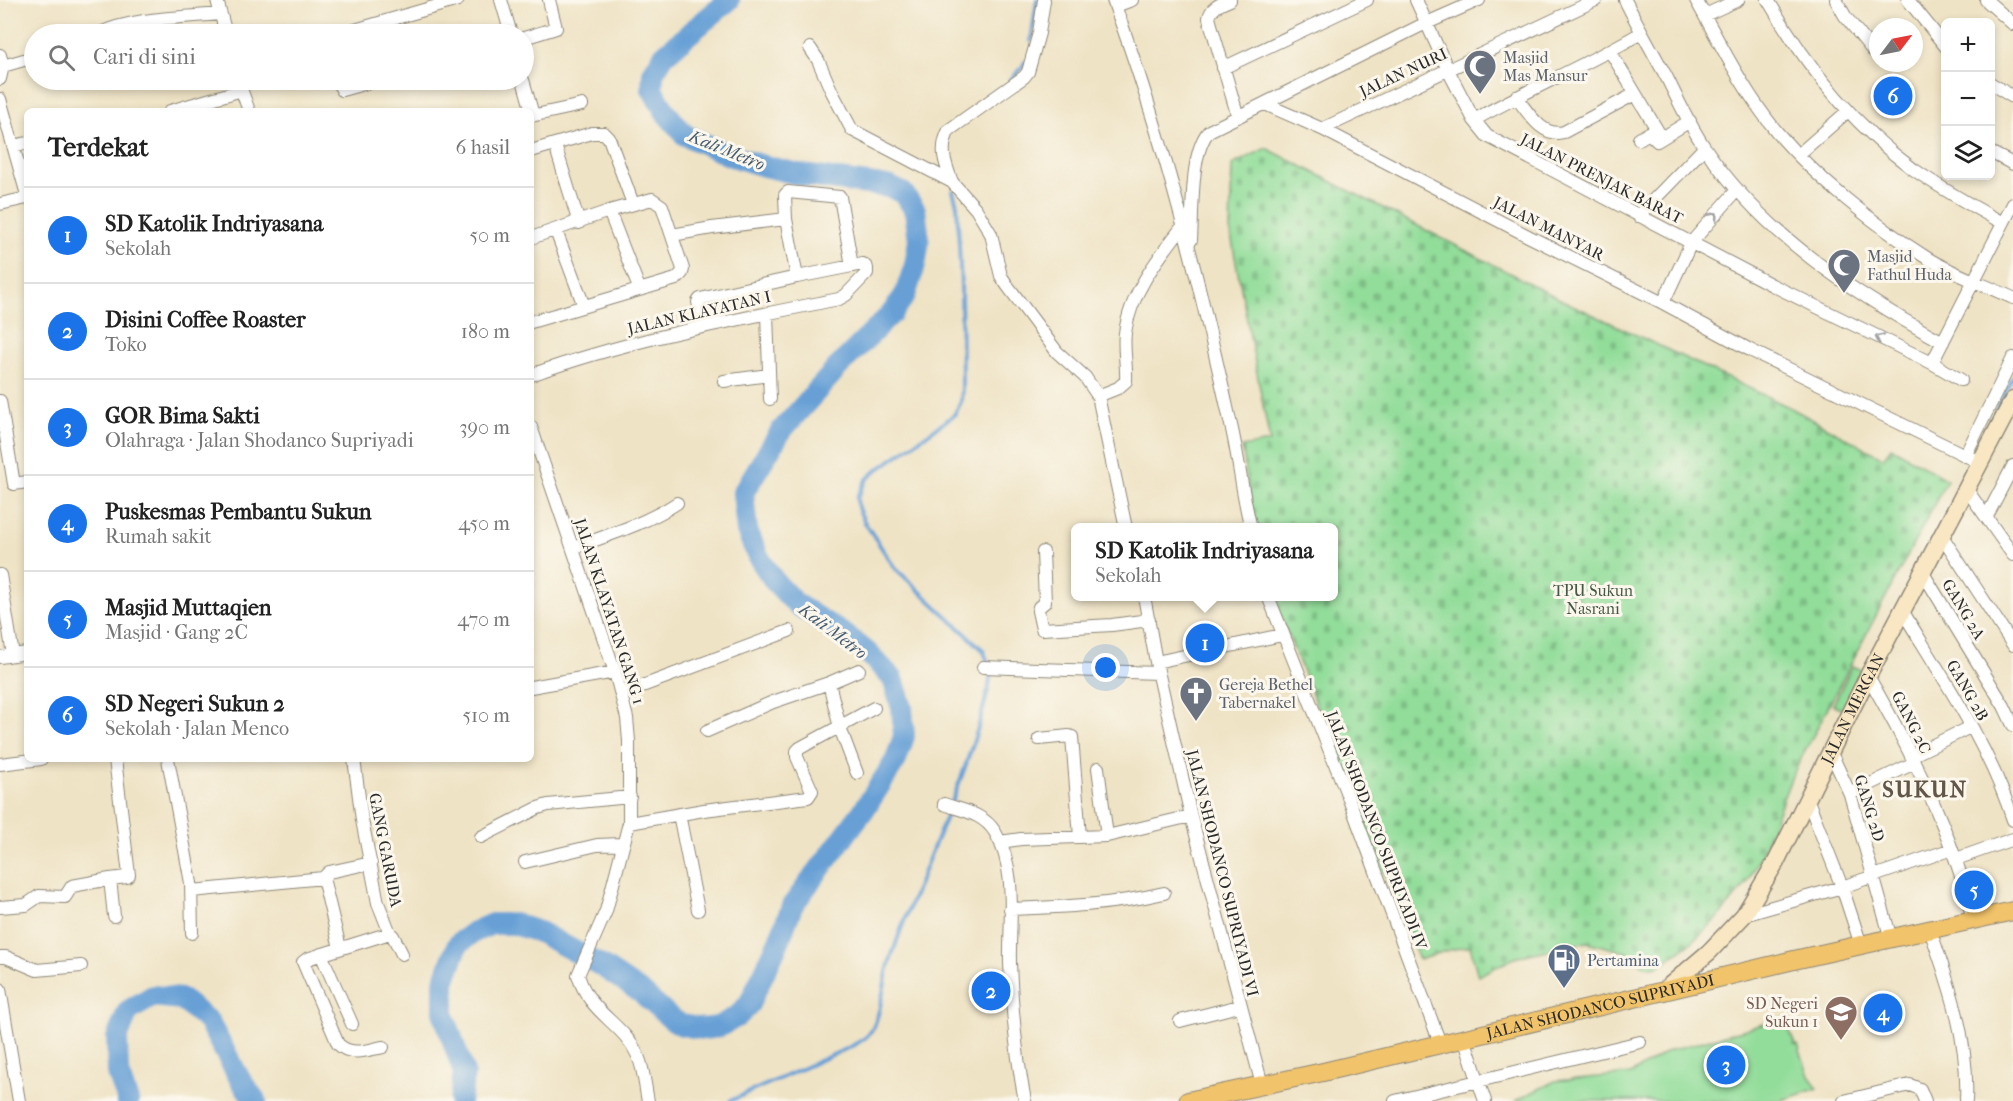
<!DOCTYPE html>
<html lang="id">
<meta charset="utf-8">
<style>
:root{--surface:#fff;--page:#f6f6f6;--text:#222;--muted:#767676;--line:#e0e0e0;--accent:#1a73e8}
body{margin:0;font-family:"IM FELL French Canon",serif;background:var(--page);color:var(--text)}
.controls{position:absolute;right:18px;top:18px;display:grid;overflow:hidden;border-radius:9px;box-shadow:0 3px 9px #0003}
.controls button{width:54px;height:54px;display:grid;place-items:center;padding:0;border:0;border-bottom:2px solid var(--line);background:var(--surface);color:var(--text);font:30px sans-serif}
.compass{position:absolute;left:1869px;top:18px;width:54px;height:54px;border-radius:50%;background:var(--surface);box-shadow:0 3px 9px #0003;rotate:58deg}
.you{position:absolute;left:1106px;top:668px;width:21px;height:21px;margin:-15px;border:4px solid #fff;border-radius:50%;background:#1a73e8;box-shadow:0 0 0 9px #1a73e833}
.badge{display:grid;place-items:center;width:39px;height:39px;border-radius:50%;background:var(--accent);color:#fff;font-size:20px;font-weight:700}
.pin{position:absolute;translate:-50% -50%;border:3px solid #fff;box-shadow:0 2px 6px #0006}
.popup{position:absolute;left:1071px;top:523px;width:267px;height:78px;box-sizing:border-box;display:grid;place-content:center;border-radius:9px;background:var(--surface);filter:drop-shadow(0 2px 4px #0005);font-size:20px;white-space:nowrap;color:var(--muted)}
.popup b{font-size:22px;color:var(--text)}
.popup::after{content:'';position:absolute;left:50%;top:100%;margin-left:-12px;border:12px solid transparent;border-top-color:var(--surface)}
.list{margin:0;padding:0;list-style:none}
h2{display:flex;justify-content:space-between;align-items:center;height:78px;margin:0;padding:0 24px;font-size:26px}
h2 small{font-size:20px;font-weight:400;color:var(--muted)}
.list li{display:grid;grid-template-columns:39px 1fr auto;gap:18px;align-items:center;box-sizing:border-box;height:96px;padding:0 24px;border-top:2px solid var(--line)}
.list b{display:block;font-size:22px;white-space:nowrap}
.list p{margin:0;font-size:20px;white-space:nowrap;color:var(--muted)}
.list em{font-size:20px;font-style:normal;color:var(--muted)}
.icon{flex:none;width:33px;height:33px;fill:none;stroke:currentColor;stroke-width:2;stroke-linecap:round;stroke-linejoin:round}
.map{position:relative;flex:none;width:2013px;height:1101px;overflow:hidden}
.search{position:absolute;background:var(--surface);box-shadow:0 3px 9px #0003;left:24px;top:24px;width:510px;height:66px;display:flex;align-items:center;gap:15px;box-sizing:border-box;padding:0 21px;border-radius:33px;color:var(--muted);font-size:22px}
.panel{position:absolute;background:var(--surface);box-shadow:0 3px 9px #0003;left:24px;top:108px;width:510px;height:654px;border-radius:9px}
.map>svg:first-child{display:block}
.cemetery{fill:url(#cemetery-stones);stroke:#5e8462;stroke-width:1.5}
.garden{fill:#92dd9a;stroke:#5e8462;stroke-width:1.5}
.lines{fill:none;stroke-linecap:round;stroke-linejoin:round}
.stream{stroke:#67a0d6;stroke-width:4}
.river{stroke:#67a0d6;stroke-width:22}
.street-casing{stroke:#8d8778;stroke-width:14}
.secondary-casing{stroke:#8d8778;stroke-width:19}
.primary-casing{stroke:#8d8778;stroke-width:20}
.street{stroke:#fff;stroke-width:12}
.secondary{stroke:#f9e7c3;stroke-width:16}
.primary{stroke:#f1c36a;stroke-width:18}
.oneway{stroke:#a0a0a0}
.labels{text-anchor:middle;stroke-width:6;stroke-linejoin:round;paint-order:stroke}
.worship-label{font-size:16px;fill:#5b616d;stroke:#fbf7ec;text-anchor:start}
.street-label{font-size:16px;fill:#2b2b2b;stroke:#fbf7ec}
.park-label{font-size:16px;fill:#455847;stroke:#fbf7ec}
.service-label{font-size:16px;fill:#4e5e75;stroke:#fbf7ec;text-anchor:start}
.education-label{font-size:16px;fill:#785e54;stroke:#fbf7ec;text-anchor:end}
.water-label{font-size:18px;font-style:italic;fill:#435a6f;stroke:#fbf7ec}
.district-label{font-size:22px;font-weight:bold;letter-spacing:1.5px;fill:#615648;stroke:#fbf7ec}
</style>
<div class="map">
<svg width="2013" height="1101" viewBox="0 0 2013 1101">
<defs>
<pattern id="cemetery-stones" width="16" height="16" patternUnits="userSpaceOnUse" patternTransform="scale(1.5)"><rect width="16" height="16" fill="#92dd9a"/><path d="M2 7V4a2 2 0 0 1 4 0v3zM10 15v-3a2 2 0 0 1 4 0v3z" fill="#7ebe85"/></pattern>
</defs>
<rect width="100%" height="100%" fill="#fbf7ec"/>
<filter id="ink" filterUnits="userSpaceOnUse"><feTurbulence type="fractalNoise" baseFrequency=".0167" numOctaves="2"/><feDisplacementMap in="SourceGraphic" scale="12" xChannelSelector="R" yChannelSelector="G"/><feConvolveMatrix kernelMatrix="1 2 1 2 8 2 1 2 1" color-interpolation-filters="sRGB"/></filter>
<filter id="wash" filterUnits="userSpaceOnUse"><feTurbulence type="fractalNoise" baseFrequency=".008" numOctaves="4" result="noise"/><feDisplacementMap in="SourceGraphic" scale="24" xChannelSelector="R" yChannelSelector="G"/><feGaussianBlur stdDeviation="1.35" result="paint"/><feColorMatrix in="noise" values="0 0 0 0 0 0 0 0 0 0 0 0 0 0 0 0 0 1.4 0 .05"/><feComposite in="paint" operator="in"/></filter>
<g filter="url(#wash)">
<rect width="100%" height="100%" fill="#efe3c5"/>
<!-- cemetery -->
<path class="cemetery" d="M1266 148 1564 301 1791 408 1883 458 1891 447 1947 480 1792 776 1759 860 1747 883 1716 920 1693 941 1659 966 1650 967 1643 965 1625 952 1587 942 1529 954 1512 959 1478 976 1470 946 1445 951 1419 960 1273 597 1334 596V528L1255 527 1242 447 1270 442 1230 230 1232 165Z"/>
<!-- garden -->
<path class="garden" d="M1852 666 1865 672 1844 711 1833 705Z
M1785 1018 1795 1045H1798L1809 1076 1818 1088 1779 1101H1515L1555 1081 1631 1074 1668 1051Z"/>
<g class="lines">
<!-- stream -->
<path class="stream" d="M1031 41 1037 0
M1011 79 1021 69 1025 62
M1963 477 2013 377
M730 1101C760 1087 791 1074 821 1060 834 1054 861 1044 869 1034 880 1022 884 981 889 964 919 870 968 782 989 685 992 672 988 661 983 650L895 568 865 523 858 508 857 498 866 480 876 471 954 415 961 402 962 388 961 286 957 205 953 191"/>
<!-- river -->
<path class="river" d="M128 1101 118 1073 117 1038 128 1011 153 996 181 999 208 1021 241 1081 256 1101
M460 1101 464 1073 444 1015V982L458 944 474 932 492 924H514L539 932 600 965 642 993 670 1018 682 1025 703 1029 718 1027 738 1016 749 1004 779 941 792 906 863 811 896 760 904 736 902 708 893 679 868 653 845 635 796 604 775 582 759 558 747 531 743 493 781 431 838 367 892 313 905 295 915 265 919 240 915 210 903 193 890 187 802 175 764 166 731 156 685 135 666 113 652 89 653 73 664 55 729 0"/>
</g>
</g>
<g filter="url(#ink)">
<g class="lines">
<defs>
<path id="street" d="M217 0 226 34
M501 0 511 34
M1113 0C1164 138 1199 281 1231 425 1239 459 1242 494 1251 528
M1230 0C1221 4 1211 7 1209 18L1238 117
M1416 0 1448 70 1474 120 1487 136 1772 285 1932 363 1961 380
M1625 0C1638 26 1652 51 1666 76 1678 100 1690 126 1705 148 1763 234 1853 293 1943 342
M1696 0C1721 45 1744 92 1777 132 1815 177 1876 226 1927 258 1953 274 1985 285 2013 298
M1768 0C1805 64 1853 125 1913 169 1942 189 1972 206 2003 223
M1836 0 1845 16 1873 51
M1908 0 1946 47
M1986 0 2013 24
M1116 6 1132 0
M1705 15 1738 0
M98 34C135 17 180 18 220 14
M341 34 458 0
M524 38 556 28 549 0
M810 48 818 60 831 90 852 130 952 182 976 209 991 234 1001 276 1007 285 1057 352 1085 377 1098 396 1126 528
M1610 51 1662 138
M0 55 3 66 0 79
M3 66 34 57
M1223 68 1367 0
M238 80 249 111
M338 80 342 90 378 80
M523 80 533 115
M1990 83 2013 97
M1516 97C1528 112 1542 138 1564 132L1635 94
M0 99 27 195
M1265 104 1322 129 1530 237 1663 303 1752 351 1981 463
M170 111 242 90
M531 116 582 105
M1474 120C1529 89 1587 65 1641 33
M1322 129 1596 0
M1639 139 1649 133 1657 141 1690 121
M555 145 579 223
M13 146 27 143
M531 151 592 133H604L609 138 633 204
M1990 152 2013 164
M1798 155 1848 111
M952 182C945 163 939 149 949 130L1024 77 1028 72 1039 33 1044 0
M0 204 27 198
M609 211 639 288
M1638 216 1704 148
M556 231 584 306
M672 235 712 228 786 219 785 195 788 192 840 197 852 266 797 277
M531 238 609 211 652 199 662 206 683 269 682 273 676 279 531 322
M1191 240C1193 211 1190 152 1209 131L1420 26 1479 0
M1663 303 1691 243 1737 190
M767 314 770 399
M704 327 698 302 700 299 797 277 786 219
M1932 363 2013 204
M531 375C630 339 735 320 839 299L846 295 867 273V268L863 264 852 266
M724 381 769 375
M1098 396 1118 388 1126 381C1127 365 1123 349 1125 333 1130 293 1159 257 1183 226
M0 401 14 484 27 482
M531 427 615 672 627 718 629 741V823L606 911 578 975C590 1015 623 1022 638 1056 644 1069 645 1087 648 1101
M1965 456 2013 358
M1967 490 2013 555
M1987 516 2013 466
M1942 536 2013 645
M573 548C608 535 645 524 677 503
M1043 552 1045 602 1039 607 1038 611 1042 629 1112 625 1149 620
M1923 573 2004 706 2013 725
M0 575 13 655
M1144 596 1156 662 1191 816 1262 1085
M1268 596 1347 794 1440 1043
M1903 612C1943 678 1989 746 2013 820
M0 657 27 653
M1156 662 1282 635
M983 667 1158 673
M1868 676C1912 753 1953 833 1973 920
M829 683 859 670
M531 687 615 672
M621 694 789 631
M707 731 773 702 829 683 840 728 857 773
M1039 739 1069 736 1072 737 1080 837
M1831 753 1850 794 1891 939
M1911 756 1970 727
M168 759 191 883 192 933
M354 759 362 820 378 903 390 933 307 959 303 962 338 1044C351 1057 367 1050 383 1047
M0 764 41 759
M1098 768 1107 836
M1850 794 1914 763
M1807 798 1842 887 1861 945
M944 804C963 811 983 813 995 832 1018 870 1009 921 1010 963 1012 1010 1016 1055 1025 1101
M679 814 698 910
M629 823 704 810 808 797 812 791 797 757V751L800 748 874 708
M481 837 538 808 548 805 630 797
M1000 842 1021 839 1107 836 1191 816
M1956 859 2013 839
M525 862 597 845 623 844
M323 878 340 948
M192 891 323 878 329 872 371 863
M0 907 26 905 39 896 65 897 72 886 110 879
M1010 909C1063 907 1113 905 1164 893
M1744 915 1842 887 1952 849
M114 916 110 879 127 877 129 875 115 759
M1930 930C1950 986 1969 1041 1966 1101
M390 933 393 936 402 954
M321 954 352 1024
M0 957H6L37 970 81 966
M0 989 19 1101
M1180 1021 1239 1006
M1464 1038 1485 1101
M1395 1101 1640 1042
M1844 1101 1910 1085 1920 1089 1925 1101"/>
<g id="secondary">
<path id="s1" d="M1662 992 1709 952 1744 915 1776 862 1868 676 2013 400"/>
</g>
<g id="primary">
<path id="s2" d="M1188 1101 1323 1072 1794 960 2013 911"/>
</g>
</defs>
<!-- street casing -->
<use href="#street" class="street-casing"/>
<!-- secondary casing -->
<use href="#secondary" class="secondary-casing"/>
<!-- primary casing -->
<use href="#primary" class="primary-casing"/>
<!-- street -->
<use href="#street" class="street"/>
<!-- secondary -->
<use href="#secondary" class="secondary"/>
<!-- primary -->
<use href="#primary" class="primary"/>
</g>
<!-- one-way arrows -->
<defs><path id="oneway-chevron" d="M-2-3.5L2.5 0L-2 3.5" fill="none" stroke-width="1.6" stroke-linecap="round" stroke-linejoin="round" transform="scale(1.5)"/></defs>
<g class="oneway">
<use href="#oneway-chevron" transform="translate(1714 216) rotate(-49)"/>
<use href="#oneway-chevron" transform="translate(1879 338) rotate(-155)"/>
</g>
</g>
<!-- icons -->
<defs>
<symbol id="mosque-pin" viewBox="-11 -11 22 30"><path d="M0 17L-7.5 6A9.5 9.5 0 1 1 7.5 6Z" fill="#6b7280" stroke="#fbf7ec"/><path d="M3.5-4.9A6 6 0 1 0 3.5 4.9A5 5 0 1 1 3.5-4.9Z" fill="#fff"/></symbol>
<symbol id="church-pin" viewBox="-11 -11 22 30"><path d="M0 17L-7.5 6A9.5 9.5 0 1 1 7.5 6Z" fill="#6b7280" stroke="#fbf7ec"/><path d="M-1.2-6h2.4v3.5h3.3v2.4h-3.3V6h-2.4V-.1h-3.3v-2.4h3.3Z" fill="#fff"/></symbol>
<symbol id="fuel-pin" viewBox="-11 -11 22 30"><path d="M0 17L-7.5 6A9.5 9.5 0 1 1 7.5 6Z" fill="#5c6f8a" stroke="#fbf7ec"/><path d="M-5.5-6h7V0h2V4h1.3V-2.5L3-4.5l.8-.8L6-3V5H2.5V1h-1V6h-7ZM-4.2-4.7v3.2H.2V-4.7Z" fill="#fff"/></symbol>
<symbol id="school-pin" viewBox="-11 -11 22 30"><path d="M0 17L-7.5 6A9.5 9.5 0 1 1 7.5 6Z" fill="#8d6e63" stroke="#fbf7ec"/><path d="M0-5L7-2L0 1L-7-2ZM-4 1L0 2.5L4 1V4Q0 6-4 4Z" fill="#fff"/></symbol>
</defs>
<g fill-rule="evenodd">
<use href="#mosque-pin" x="1461" y="47" width="38" height="52"/>
<use href="#mosque-pin" x="1825" y="246" width="38" height="52"/>
<use href="#church-pin" x="1177" y="674" width="38" height="52"/>
<use href="#fuel-pin" x="1545" y="941" width="38" height="52"/>
<use href="#school-pin" x="1822" y="993" width="38" height="52"/>
</g>
<g class="labels">
<!-- worship labels -->
<g class="worship-label">
<text x="1503" y="63">Masjid<tspan x="1503" dy="18">Mas Mansur</tspan></text>
<text x="1867" y="262">Masjid<tspan x="1867" dy="18">Fathul Huda</tspan></text>
<text x="1219" y="690">Gereja Bethel<tspan x="1219" dy="18">Tabernakel</tspan></text>
</g>
<!-- street labels -->
<g class="street-label">
<text transform="translate(1403 72) rotate(-25)" y="6">JALAN NURI</text>
<text transform="translate(1602 178) rotate(27)" y="6">JALAN PRENJAK BARAT</text>
<text transform="translate(1549 228) rotate(27)" y="6">JALAN MANYAR</text>
<text transform="translate(699 312) rotate(-13)" y="6">JALAN KLAYATAN I</text>
<text transform="translate(1964 609) rotate(59)" y="6">GANG 2A</text>
<text transform="translate(610 611) rotate(72)" y="6">JALAN KLAYATAN GANG 1</text>
<text transform="translate(1968 690) rotate(60)" y="6">GANG 2B</text>
<text dy="6" stroke="none"><textPath href="#s1" startOffset="346">JALAN MERGAN</textPath></text>
<text transform="translate(1912 722) rotate(63)" y="6">GANG 2C</text>
<text transform="translate(1870 808) rotate(73)" y="6">GANG 2D</text>
<text transform="translate(1377 830) rotate(69)" y="6">JALAN SHODANCO SUPRIYADI IV</text>
<text transform="translate(386 850) rotate(79)" y="6">GANG GARUDA</text>
<text transform="translate(1223 873) rotate(76)" y="6">JALAN SHODANCO SUPRIYADI VI</text>
<text dy="6" stroke="none"><textPath href="#s2" startOffset="423">JALAN SHODANCO SUPRIYADI</textPath></text>
</g>
<!-- park labels -->
<g class="park-label">
<text x="1593" y="596">TPU Sukun<tspan x="1593" dy="18">Nasrani</tspan></text>
</g>
<!-- service labels -->
<g class="service-label">
<text x="1587" y="966">Pertamina</text>
</g>
<!-- education labels -->
<g class="education-label">
<text x="1818" y="1009">SD Negeri<tspan x="1818" dy="18">Sukun 1</tspan></text>
</g>
<!-- water labels -->
<g class="water-label">
<text transform="translate(727 150) rotate(22)" y="6">Kali Metro</text>
<text transform="translate(833 631) rotate(37)" y="6">Kali Metro</text>
</g>
<!-- district labels -->
<g class="district-label">
<text x="1925" y="797">SUKUN</text>
</g>
</g>
</svg>
<div class="controls">
<button>+</button>
<button>−</button>
<button><svg class="icon" aria-label="layers" viewBox="0 0 24 24"><path d="M12 4l9 5-9 5-9-5zM3 14l9 5 9-5"/></svg></button>
</div>
<svg class="compass" viewBox="-18 -18 36 36"><path d="M0-13l5 13h-10z" fill="#e53935"/><path d="M0 13l5-13h-10z" fill="#767676"/></svg>
<div class="you"></div>
<div class="pin badge" style="left:1205px;top:643px">1</div>
<div class="popup"><b>SD Katolik Indriyasana</b>Sekolah</div>
<div class="pin badge" style="left:991px;top:991px">2</div>
<div class="pin badge" style="left:1726px;top:1065px">3</div>
<div class="pin badge" style="left:1883px;top:1013px">4</div>
<div class="pin badge" style="left:1974px;top:890px">5</div>
<div class="pin badge" style="left:1893px;top:96px">6</div>
<div class="search"><svg class="icon" aria-label="search" viewBox="0 0 24 24"><circle cx="10" cy="10" r="6"/><path d="M15 15l6 6"/></svg>Cari di sini</div>
<section class="panel">
<h2>Terdekat<small>6 hasil</small></h2>
<ul class="list">
<li><span class="badge">1</span><div><b>SD Katolik Indriyasana</b><p>Sekolah</p></div><em>50 m</em></li>
<li><span class="badge">2</span><div><b>Disini Coffee Roaster</b><p>Toko</p></div><em>180 m</em></li>
<li><span class="badge">3</span><div><b>GOR Bima Sakti</b><p>Olahraga · Jalan Shodanco Supriyadi</p></div><em>390 m</em></li>
<li><span class="badge">4</span><div><b>Puskesmas Pembantu Sukun</b><p>Rumah sakit</p></div><em>450 m</em></li>
<li><span class="badge">5</span><div><b>Masjid Muttaqien</b><p>Masjid · Gang 2C</p></div><em>470 m</em></li>
<li><span class="badge">6</span><div><b>SD Negeri Sukun 2</b><p>Sekolah · Jalan Menco</p></div><em>510 m</em></li>
</ul>
</section>
</div>
